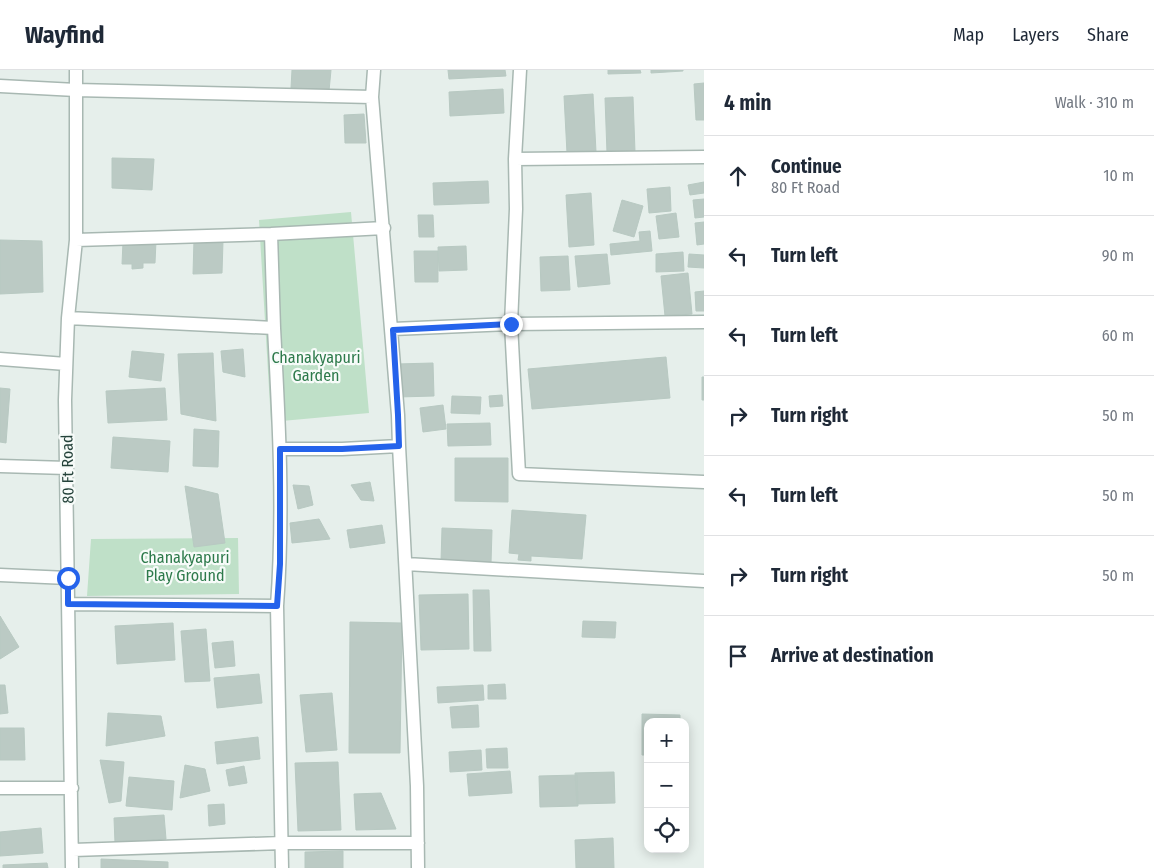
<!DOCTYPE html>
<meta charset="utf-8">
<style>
:root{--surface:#fff;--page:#f2f2f3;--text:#1f2937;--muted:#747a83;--line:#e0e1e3}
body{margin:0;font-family:"Fira Sans Condensed",sans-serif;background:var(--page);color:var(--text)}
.controls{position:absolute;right:15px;bottom:15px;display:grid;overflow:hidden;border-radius:10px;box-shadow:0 2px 12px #0003}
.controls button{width:45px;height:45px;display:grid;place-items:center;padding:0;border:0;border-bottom:1px solid var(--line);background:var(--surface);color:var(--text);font:25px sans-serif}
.stop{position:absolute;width:15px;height:15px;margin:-11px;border:4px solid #2563eb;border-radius:50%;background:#fff}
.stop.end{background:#2563eb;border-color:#fff;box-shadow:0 1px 5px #0008}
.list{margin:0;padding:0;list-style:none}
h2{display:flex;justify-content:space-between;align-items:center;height:65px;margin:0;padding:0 20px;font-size:21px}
h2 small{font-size:16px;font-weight:400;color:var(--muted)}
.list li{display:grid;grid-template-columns:32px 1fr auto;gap:15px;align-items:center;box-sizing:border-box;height:80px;padding:0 20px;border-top:1px solid var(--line)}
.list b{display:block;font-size:19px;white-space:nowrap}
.list p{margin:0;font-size:16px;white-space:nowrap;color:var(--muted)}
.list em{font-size:16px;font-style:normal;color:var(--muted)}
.icon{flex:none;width:28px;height:28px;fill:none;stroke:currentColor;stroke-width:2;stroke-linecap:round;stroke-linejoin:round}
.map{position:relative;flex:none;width:704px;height:798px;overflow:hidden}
header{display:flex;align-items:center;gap:30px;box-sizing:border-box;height:70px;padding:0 25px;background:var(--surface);border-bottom:1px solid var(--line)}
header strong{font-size:24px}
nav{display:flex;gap:28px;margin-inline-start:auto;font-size:18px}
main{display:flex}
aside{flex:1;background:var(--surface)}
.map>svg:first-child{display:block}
.green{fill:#bfe0c8}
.building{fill:#bbcac4;stroke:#b8c9c2}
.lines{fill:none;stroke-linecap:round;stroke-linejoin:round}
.street-casing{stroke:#a8b8b2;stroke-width:15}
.street{stroke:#fff;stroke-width:12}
.route{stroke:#2563eb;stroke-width:6}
.labels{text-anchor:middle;stroke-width:4.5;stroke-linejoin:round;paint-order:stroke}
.park-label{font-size:16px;fill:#2d7a4b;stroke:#f7fbf9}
.street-label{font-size:16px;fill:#24423a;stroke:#f7fbf9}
</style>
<header>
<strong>Wayfind</strong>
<nav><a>Map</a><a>Layers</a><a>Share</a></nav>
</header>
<main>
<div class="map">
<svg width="704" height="798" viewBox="0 0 704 798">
<rect width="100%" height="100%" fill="#e6efeb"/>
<!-- green -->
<path class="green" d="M351 142 369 343 271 352 259 150Z
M238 468 239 524 87 526 91 469Z"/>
<!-- building -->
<path class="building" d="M292 0H331L329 21 291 18Z
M448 0H505L506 6 449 9Z
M608 0H640L641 3 608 4Z
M651 0H683V1L651 3Z
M704 13V50H696L694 14Z
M503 19 504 43 450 46 449 22Z
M593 24 596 82 567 83 564 26Z
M633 27 635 82 607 83 605 28Z
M364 44 366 73H345L344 45Z
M112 88 154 89 152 120 112 118Z
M488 111 489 133 434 135 433 113Z
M704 112V123L690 125 688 115Z
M670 117 671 141 649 143 647 119Z
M591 123 594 175 569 177 566 125Z
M704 129V147L695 148 693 130Z
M622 130 643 136 634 167 613 161Z
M676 143 679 167 659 169 656 146Z
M418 145H433L434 167H419Z
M704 152V174L697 175 695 153Z
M650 161 652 181 611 185 610 174 640 171 639 162Z
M0 170 42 171 43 222 0 224Z
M194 170 223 171 222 203 193 204Z
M156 171 155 193H143V198L132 199V194H122L123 172Z
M466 176 467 200 439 201 438 177Z
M414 181H438V212H415Z
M683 182 684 201 656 202V184Z
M607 184 610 214 578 217 575 186Z
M689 184 704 185V198L688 197Z
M568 186 570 220 541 221 540 187Z
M688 203 692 244 665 246 661 206Z
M704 221V241H696L695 222Z
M243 279 245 307 223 302 221 281Z
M132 281 164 284 161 311 129 307Z
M213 283 216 351 181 344 178 284Z
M666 287 670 328 532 339 528 299Z
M433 293 434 326 398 327 397 294Z
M702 307H704V330H702Z
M0 318 10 319 6 373 0 372Z
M165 318 167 350 108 353 106 321Z
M502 325 503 336 490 337 489 326Z
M452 326 481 327 480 344 451 343Z
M443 335 446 359 423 362 420 338Z
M490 353 491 375 448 376 447 354Z
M194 359 219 361 218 397 193 396Z
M113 367 170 371 168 402 111 398Z
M455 388H508V432L455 431Z
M370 412 374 431 361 430 351 415Z
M293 415 309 416 313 435 298 439Z
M185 416 218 424 225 473 194 477Z
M512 440 586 445 582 489 531 486V491L518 490 519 484 509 483Z
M319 449 330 469 292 473 290 453Z
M382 455 385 473 350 478 347 460Z
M442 458 492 460 491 493 441 492Z
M473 520H489L491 581H474Z
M468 524 469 579 421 580 419 525Z
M0 546 19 577 0 589Z
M583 551 616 552 615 568 582 567Z
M350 552 402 553 400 683H349Z
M173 553 175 590 117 594 115 556Z
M206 559 210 611 185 612 181 561Z
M233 571 235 596 215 598 212 573Z
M259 604 262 633 217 638 214 608Z
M505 614 506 629H488V615Z
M0 615H5L8 643 0 644Z
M483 615 484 630 438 633 437 617Z
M332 623 337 680 306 682 300 625Z
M478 635 479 657 452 658 450 637Z
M108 643 161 646 165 666 106 676Z
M642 644 680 645V652H648V685H642Z
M0 658H24L25 690H0Z
M258 667 260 689 217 694 215 672Z
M507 678 508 698H487L486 679Z
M481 680 482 700 450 702 449 682Z
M100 690 124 692 121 731 109 733Z
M338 692 341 760 298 761 295 693Z
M185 695 205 699 210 721 180 728Z
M244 696 247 713 229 716 226 700Z
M510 701 512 723 469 726 467 704Z
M614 702 615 733 577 734 575 703Z
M577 705 578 736 540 737 539 706Z
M129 707 174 711 172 740 126 736Z
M381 723 396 759 356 760 354 724Z
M224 734 225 754 209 756 208 735Z
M164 745 166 769 115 773 114 748Z
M41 758 43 783 0 786V762Z
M613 768 614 798H576L575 770Z
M343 781V798H305V782Z
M101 789 168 792V798H101Z
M47 793 48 798H3V795Z"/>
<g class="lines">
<defs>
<path id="street" d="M374 0 372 27 398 345 399 376 417 716 418 798
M520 0 515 89 516 139 511 254 519 404 704 412
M0 16 76 20 372 27
M515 89 704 87
M271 164 274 258
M76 170 271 164 384 158
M68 248 274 258C279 351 284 443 277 536L282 798
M393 259 511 254 704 252
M0 289 66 294
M280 379H342L399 376
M0 396 67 398
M406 494 704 511
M0 505 68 508
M68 534 277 536
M0 718H72
M73 780 282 773H418
M72 798 65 330 68 248 76 170V0"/>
</defs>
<!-- street casing -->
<use href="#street" class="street-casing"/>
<!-- street -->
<use href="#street" class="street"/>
</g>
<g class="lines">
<!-- route -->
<path class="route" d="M68 508V534L277 536 280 494V379H342L399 376 398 345 393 260 511 254"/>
</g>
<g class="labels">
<!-- park labels -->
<g class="park-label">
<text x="316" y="293">Chanakyapuri<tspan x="316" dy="18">Garden</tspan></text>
<text x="185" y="493">Chanakyapuri<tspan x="185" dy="18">Play Ground</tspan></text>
</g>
<!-- street labels -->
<g class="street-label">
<text transform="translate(67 399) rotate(-91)" y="6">80 Ft Road</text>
</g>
</g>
</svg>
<div class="controls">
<button>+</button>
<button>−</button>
<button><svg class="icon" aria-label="locate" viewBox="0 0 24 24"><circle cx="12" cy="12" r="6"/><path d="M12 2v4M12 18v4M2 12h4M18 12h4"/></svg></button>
</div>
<div class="stop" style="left:68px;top:508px"></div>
<div class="stop end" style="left:511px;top:254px"></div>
</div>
<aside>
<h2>4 min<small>Walk · 310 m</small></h2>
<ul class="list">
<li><svg class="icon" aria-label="ahead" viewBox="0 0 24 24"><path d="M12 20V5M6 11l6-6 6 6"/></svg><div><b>Continue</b><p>80 Ft Road</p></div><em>10 m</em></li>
<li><svg class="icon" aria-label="left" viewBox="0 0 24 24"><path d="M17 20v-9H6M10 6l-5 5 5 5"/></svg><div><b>Turn left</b></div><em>90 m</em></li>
<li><svg class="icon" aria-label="left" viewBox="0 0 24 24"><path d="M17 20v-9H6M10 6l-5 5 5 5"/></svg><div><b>Turn left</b></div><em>60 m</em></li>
<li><svg class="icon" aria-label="right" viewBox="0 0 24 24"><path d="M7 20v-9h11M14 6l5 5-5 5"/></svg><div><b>Turn right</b></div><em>50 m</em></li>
<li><svg class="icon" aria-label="left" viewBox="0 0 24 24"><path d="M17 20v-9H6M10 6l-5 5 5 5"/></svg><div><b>Turn left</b></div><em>50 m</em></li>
<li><svg class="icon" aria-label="right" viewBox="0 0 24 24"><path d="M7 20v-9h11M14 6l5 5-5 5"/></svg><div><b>Turn right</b></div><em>50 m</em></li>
<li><svg class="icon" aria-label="arrive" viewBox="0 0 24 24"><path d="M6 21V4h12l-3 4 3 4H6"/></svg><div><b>Arrive at destination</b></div></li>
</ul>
</aside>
</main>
